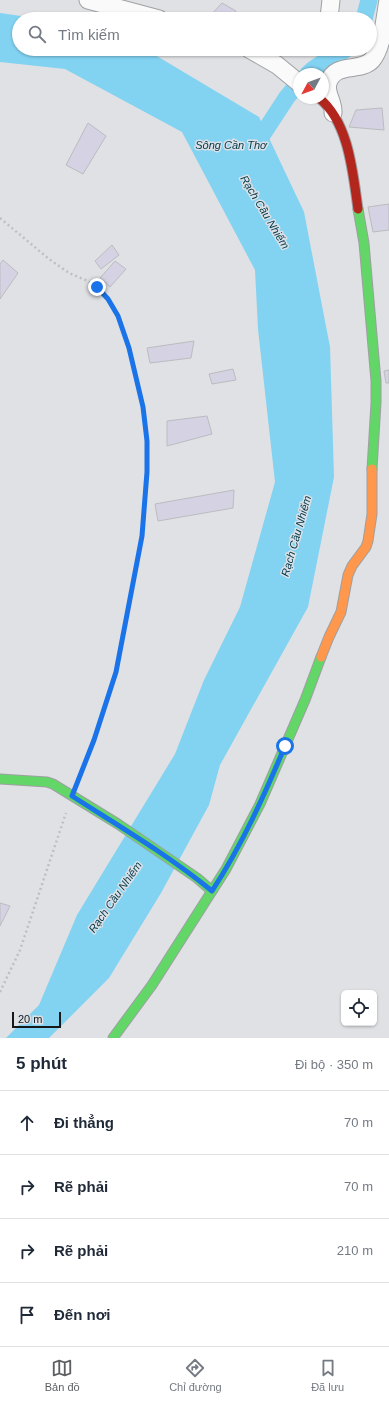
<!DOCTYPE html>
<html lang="vi">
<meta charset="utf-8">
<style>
:root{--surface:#fff;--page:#f6f6f7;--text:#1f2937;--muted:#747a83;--line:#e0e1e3;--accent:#5c5e61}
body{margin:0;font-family:Helvetica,sans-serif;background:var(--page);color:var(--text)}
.controls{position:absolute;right:12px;bottom:12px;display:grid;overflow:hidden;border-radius:6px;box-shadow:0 1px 3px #0004}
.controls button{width:36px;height:36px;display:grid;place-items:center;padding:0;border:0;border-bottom:1px solid var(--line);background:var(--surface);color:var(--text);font:20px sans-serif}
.compass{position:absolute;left:293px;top:68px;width:36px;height:36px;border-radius:50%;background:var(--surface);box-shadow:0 1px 3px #0004;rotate:229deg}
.scale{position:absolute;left:12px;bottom:10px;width:49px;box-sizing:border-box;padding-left:4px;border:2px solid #16181a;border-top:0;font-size:11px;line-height:14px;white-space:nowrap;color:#16181a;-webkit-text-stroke:3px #dce1e7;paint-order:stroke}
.stop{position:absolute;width:12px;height:12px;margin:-9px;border:3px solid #1a73e8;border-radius:50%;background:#fff}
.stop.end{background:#1a73e8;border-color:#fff;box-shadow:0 1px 4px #0008}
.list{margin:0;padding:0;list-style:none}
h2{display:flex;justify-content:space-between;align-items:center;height:52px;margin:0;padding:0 16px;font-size:17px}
h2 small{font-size:13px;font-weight:400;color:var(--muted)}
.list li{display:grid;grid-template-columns:26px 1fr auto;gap:12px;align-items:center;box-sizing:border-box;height:64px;padding:0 16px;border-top:1px solid var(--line)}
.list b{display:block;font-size:15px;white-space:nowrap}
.list em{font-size:13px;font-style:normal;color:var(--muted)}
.icon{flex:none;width:22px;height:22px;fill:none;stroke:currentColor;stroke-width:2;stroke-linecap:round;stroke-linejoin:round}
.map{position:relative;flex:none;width:389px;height:1038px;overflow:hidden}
.search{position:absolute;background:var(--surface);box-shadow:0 1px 3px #0004;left:12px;right:12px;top:12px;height:44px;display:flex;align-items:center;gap:10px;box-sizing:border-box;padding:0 14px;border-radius:22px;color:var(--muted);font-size:15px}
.sheet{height:308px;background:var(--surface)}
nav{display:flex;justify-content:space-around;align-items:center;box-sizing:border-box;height:56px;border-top:1px solid var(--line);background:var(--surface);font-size:11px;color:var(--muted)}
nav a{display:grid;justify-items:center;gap:2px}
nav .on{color:var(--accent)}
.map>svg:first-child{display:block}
</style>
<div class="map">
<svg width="389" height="1038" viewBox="0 0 389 1038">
<rect width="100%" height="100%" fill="#dfe1e4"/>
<!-- water -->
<polygon fill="#82d2f1" points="0,13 42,19 19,19 19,49 145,49 259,117 304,212 330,347 334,477 308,607 220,765 209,805 161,893 109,978 49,1038 6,1038 39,1005 77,915 175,754 204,680 240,607 275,482 258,329 255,270 182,132 65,69 0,62"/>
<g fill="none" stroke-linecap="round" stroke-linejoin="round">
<!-- canal -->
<g stroke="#82d2f1" stroke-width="17">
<polyline points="364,19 369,0"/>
<path d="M308 74C318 62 334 59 346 49"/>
<polyline points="253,149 287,97 299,83"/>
</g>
</g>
<!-- building -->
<g fill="#d5d2e4" stroke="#bbbcbf">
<polygon points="222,3 236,11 231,19 213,19 209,17"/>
<polygon points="382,108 384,130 349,127 356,110"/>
<polygon points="88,123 106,136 83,174 66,165"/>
<polygon points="389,204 389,230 373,232 368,207"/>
<polygon points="112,245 119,255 101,269 95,261"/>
<polygon points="3,260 18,273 0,299 0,264"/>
<polygon points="115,261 126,269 110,287 100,278"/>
<polygon points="194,341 191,358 150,363 147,348"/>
<polygon points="233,369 236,380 212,384 209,374"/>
<polygon points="389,370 389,383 386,383 384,371"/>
<polygon points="207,416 212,434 167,446 167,421"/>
<polygon points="234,490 233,508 158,521 155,504"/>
<polygon points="0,903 10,906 0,926"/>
</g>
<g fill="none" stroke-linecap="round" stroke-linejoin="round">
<defs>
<g id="street">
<polyline points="88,0 159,19"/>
<polyline points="328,19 329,18 331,0"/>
<polyline points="249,49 277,65 299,83"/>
<path d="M333 113C334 102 325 93 328 83 335 61 360 73 372 60 383 47 385 16 388 0"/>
</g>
<g id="fast">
<polyline points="358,209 364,243 376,381 376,403 372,469"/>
<polyline points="0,779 47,782 53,784 118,824 197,878 212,891"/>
<polyline points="113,1038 152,985 226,869 260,804 305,700 321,657"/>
</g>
<polyline id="slow" points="321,657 329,637 341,612 348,575 352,566 366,547 368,541 372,514 372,469"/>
<path id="jam" d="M319 98C349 122 353 174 358 209"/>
</defs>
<!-- street casing -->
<use href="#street" stroke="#9ea0a2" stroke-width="19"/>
<!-- fast casing -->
<use href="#fast" stroke="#9ea0a2" stroke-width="11"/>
<!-- slow casing -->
<use href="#slow" stroke="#9ea0a2" stroke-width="11"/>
<!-- jam casing -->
<use href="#jam" stroke="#9ea0a2" stroke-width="11"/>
<!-- path -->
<g stroke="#bebfc1" stroke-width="2.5" stroke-dasharray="2 3" stroke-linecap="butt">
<polyline points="0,218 49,259 69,273 88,281 104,293 118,316 129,348 143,407 147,441 147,472 142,536 116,672 94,740 79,778"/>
<polyline points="0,992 20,950 66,813"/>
</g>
<!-- street -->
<use href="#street" stroke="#fafafb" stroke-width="17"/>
<!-- fast -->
<use href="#fast" stroke="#63d668" stroke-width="9"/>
<!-- slow -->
<use href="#slow" stroke="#ff974d" stroke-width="9"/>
<!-- jam -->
<use href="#jam" stroke="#b3261e" stroke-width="9"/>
</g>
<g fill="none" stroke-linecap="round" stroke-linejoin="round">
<!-- route -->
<path stroke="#1a73e8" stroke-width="5" d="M97 287 108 299 118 316 129 348 143 407 147 441V472L142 536 116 672 94 740 72 796C119 826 168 855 212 891 242 845 264 796 285 746"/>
</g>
<g text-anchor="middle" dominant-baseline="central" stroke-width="3" stroke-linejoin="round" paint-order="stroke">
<!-- water labels -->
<g font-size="11" font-style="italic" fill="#013848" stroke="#dce1e7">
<text x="231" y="145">Sông Cần Thơ</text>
<text transform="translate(265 212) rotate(59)">Rạch Cầu Nhiếm</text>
<text transform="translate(296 536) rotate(-74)">Rạch Cầu Nhiếm</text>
<text transform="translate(115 897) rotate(-55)">Rạch Cầu Nhiếm</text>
</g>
</g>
</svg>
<div class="controls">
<button><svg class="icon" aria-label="locate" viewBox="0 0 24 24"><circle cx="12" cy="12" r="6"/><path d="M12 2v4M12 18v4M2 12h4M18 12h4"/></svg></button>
</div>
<svg class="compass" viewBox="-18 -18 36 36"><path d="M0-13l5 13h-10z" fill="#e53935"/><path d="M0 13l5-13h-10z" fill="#747a83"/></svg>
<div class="scale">20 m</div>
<div class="stop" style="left:285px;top:746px"></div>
<div class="stop end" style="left:97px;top:287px"></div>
<div class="search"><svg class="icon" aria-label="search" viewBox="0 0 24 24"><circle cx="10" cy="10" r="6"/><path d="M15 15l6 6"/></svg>Tìm kiếm</div>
</div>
<section class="sheet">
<h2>5 phút<small>Đi bộ · 350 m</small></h2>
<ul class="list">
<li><svg class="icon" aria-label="ahead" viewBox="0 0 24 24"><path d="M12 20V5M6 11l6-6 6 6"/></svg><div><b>Đi thẳng</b></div><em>70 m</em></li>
<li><svg class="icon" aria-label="right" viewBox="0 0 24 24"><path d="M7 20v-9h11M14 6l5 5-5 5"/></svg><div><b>Rẽ phải</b></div><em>70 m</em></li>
<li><svg class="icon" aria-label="right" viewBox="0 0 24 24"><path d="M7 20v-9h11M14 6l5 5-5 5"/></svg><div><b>Rẽ phải</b></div><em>210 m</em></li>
<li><svg class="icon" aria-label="arrive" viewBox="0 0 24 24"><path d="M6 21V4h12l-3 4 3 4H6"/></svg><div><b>Đến nơi</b></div></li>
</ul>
</section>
<nav>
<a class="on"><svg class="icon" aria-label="map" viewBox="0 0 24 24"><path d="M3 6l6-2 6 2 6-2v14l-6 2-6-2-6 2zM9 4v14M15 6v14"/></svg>Bản đồ</a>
<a><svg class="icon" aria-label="directions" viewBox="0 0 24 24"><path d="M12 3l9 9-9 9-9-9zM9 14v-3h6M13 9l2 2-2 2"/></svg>Chỉ đường</a>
<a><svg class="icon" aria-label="saved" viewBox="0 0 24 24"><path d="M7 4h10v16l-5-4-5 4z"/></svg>Đã lưu</a>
</nav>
